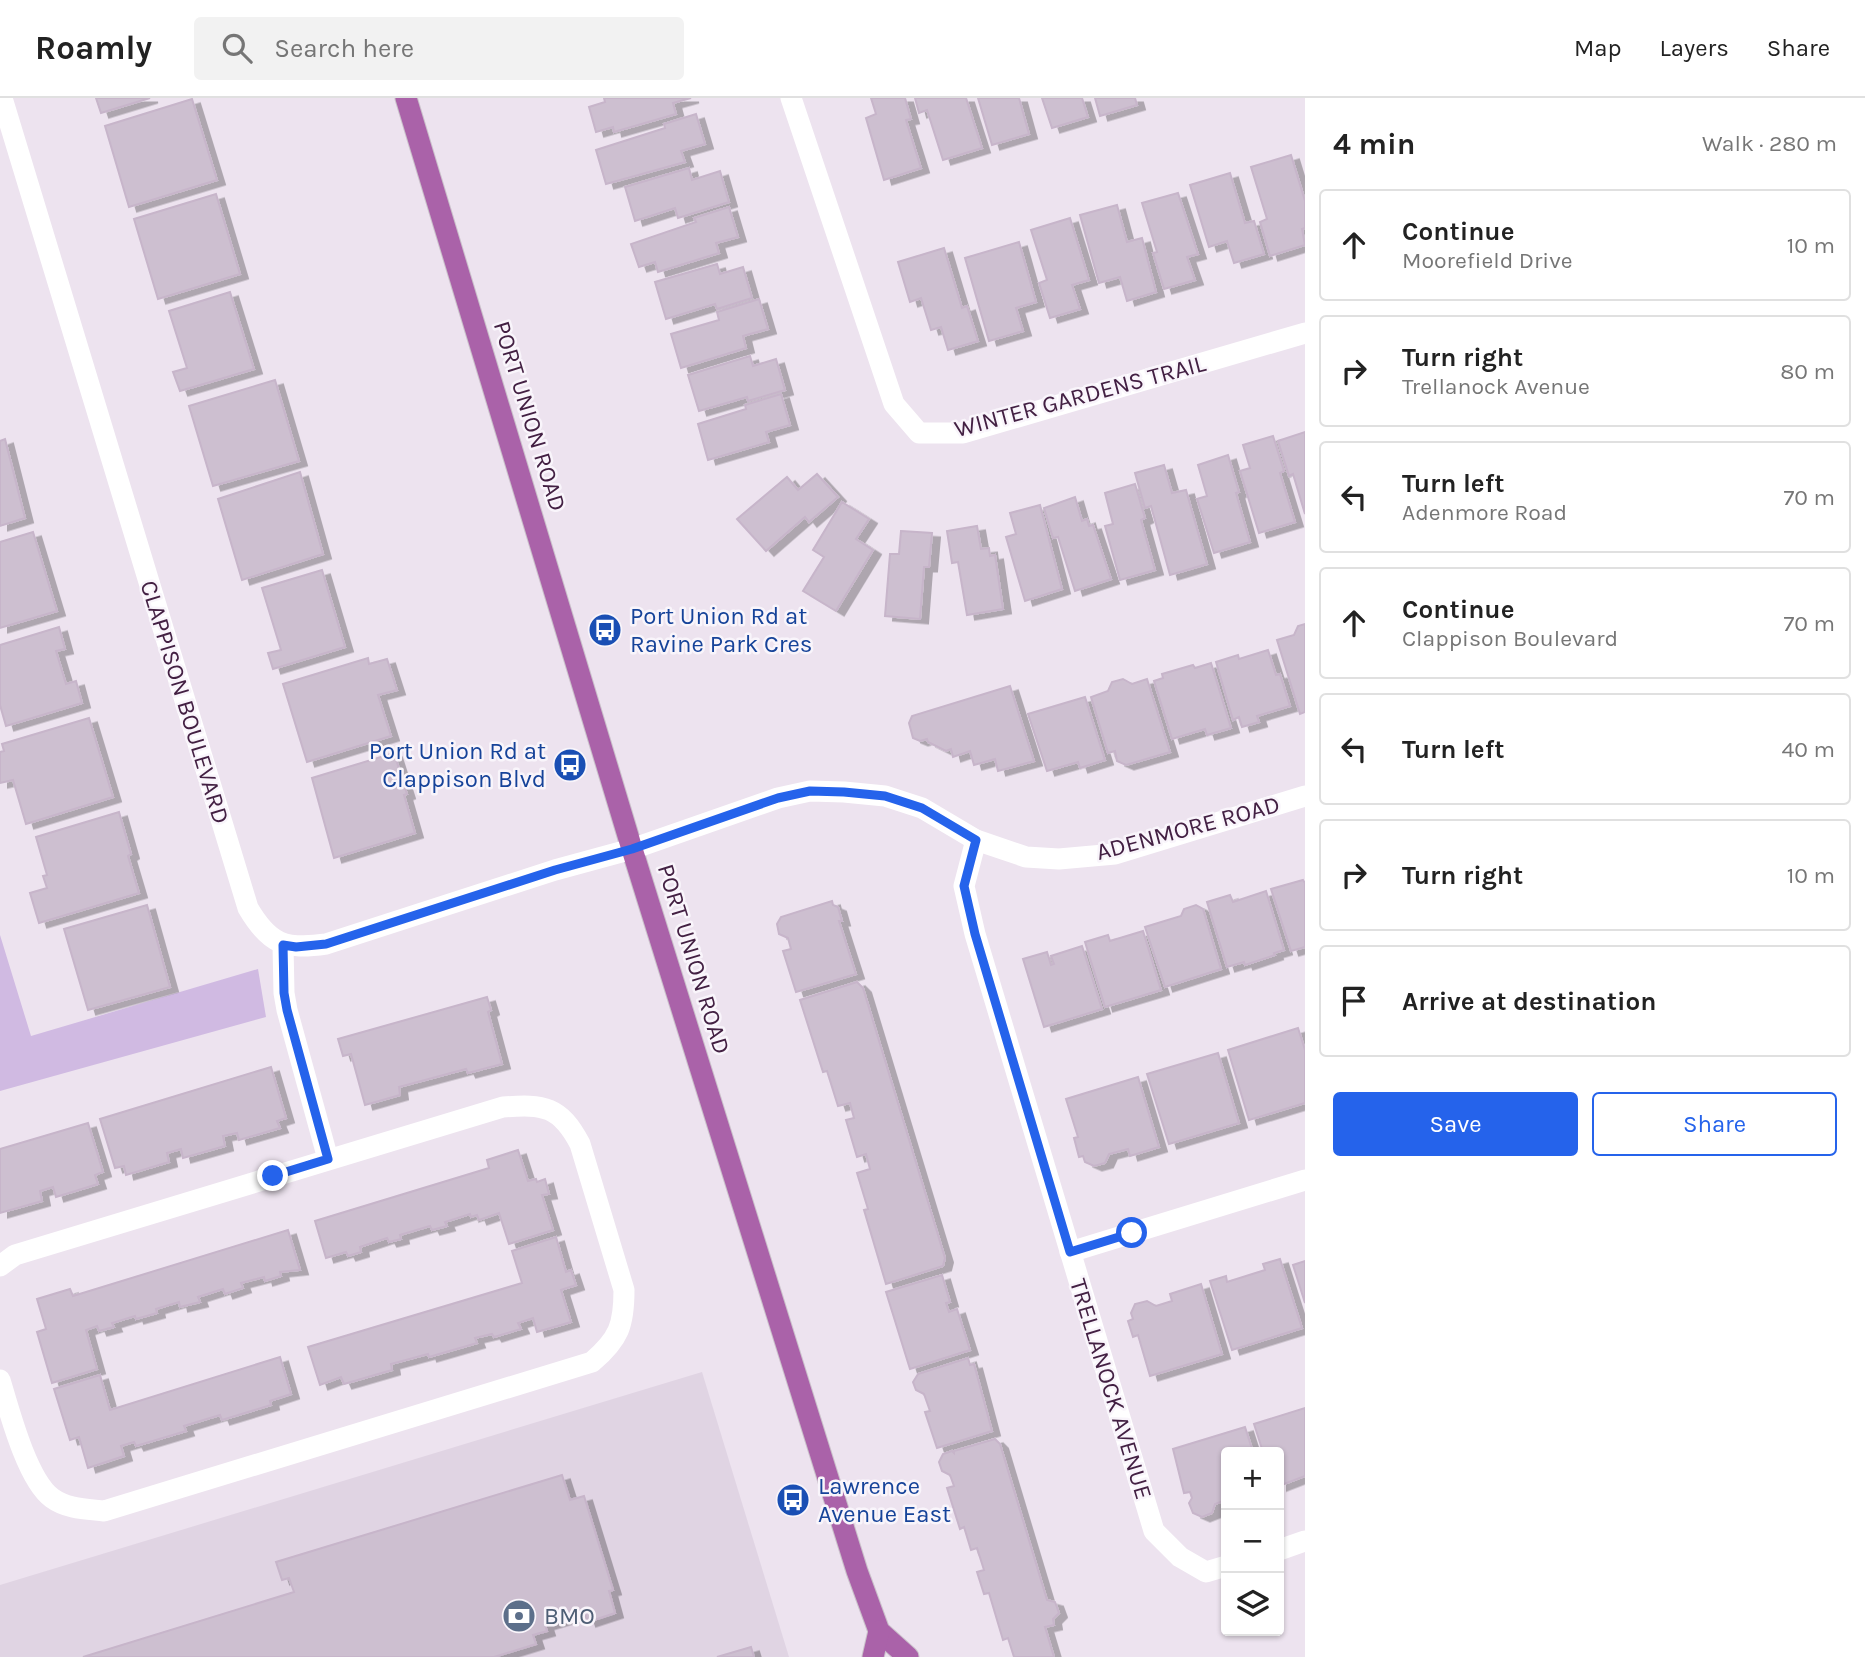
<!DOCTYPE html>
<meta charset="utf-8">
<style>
:root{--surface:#fff;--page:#f2f2f2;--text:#222;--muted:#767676;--line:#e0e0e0;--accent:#2563eb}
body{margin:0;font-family:Karla,sans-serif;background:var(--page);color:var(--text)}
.controls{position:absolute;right:21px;bottom:21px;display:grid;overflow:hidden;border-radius:7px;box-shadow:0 2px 5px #0004}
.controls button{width:63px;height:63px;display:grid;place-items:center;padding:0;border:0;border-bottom:2px solid var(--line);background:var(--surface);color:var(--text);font:35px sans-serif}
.stop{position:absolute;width:21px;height:21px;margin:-16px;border:5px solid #2563eb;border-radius:50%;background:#fff}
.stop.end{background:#2563eb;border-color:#fff;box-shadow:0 2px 7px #0008}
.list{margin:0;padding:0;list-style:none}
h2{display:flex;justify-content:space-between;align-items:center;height:91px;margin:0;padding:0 28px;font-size:30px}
h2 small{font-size:23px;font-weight:400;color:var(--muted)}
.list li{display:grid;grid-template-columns:46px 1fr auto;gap:21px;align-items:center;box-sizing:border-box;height:112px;margin:0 14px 14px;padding:0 14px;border:2px solid var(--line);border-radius:7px}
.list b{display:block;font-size:26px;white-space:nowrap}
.list p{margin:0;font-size:23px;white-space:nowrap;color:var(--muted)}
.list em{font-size:23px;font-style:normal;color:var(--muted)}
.actions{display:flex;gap:14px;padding:21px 28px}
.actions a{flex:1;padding:16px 0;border:2px solid var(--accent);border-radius:7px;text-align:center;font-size:24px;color:var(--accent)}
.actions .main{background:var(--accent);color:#fff}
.icon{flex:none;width:38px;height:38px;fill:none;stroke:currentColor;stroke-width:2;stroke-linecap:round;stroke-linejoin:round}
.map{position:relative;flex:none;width:1305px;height:1559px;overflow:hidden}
header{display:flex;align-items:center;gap:42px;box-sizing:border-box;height:98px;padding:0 35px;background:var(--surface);border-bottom:2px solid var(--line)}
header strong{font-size:33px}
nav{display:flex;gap:38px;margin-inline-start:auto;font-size:24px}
.search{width:490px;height:63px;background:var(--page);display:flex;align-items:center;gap:18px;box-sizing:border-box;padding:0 24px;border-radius:7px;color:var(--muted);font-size:26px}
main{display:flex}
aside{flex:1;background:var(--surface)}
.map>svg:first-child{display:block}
</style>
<header>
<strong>Roamly</strong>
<div class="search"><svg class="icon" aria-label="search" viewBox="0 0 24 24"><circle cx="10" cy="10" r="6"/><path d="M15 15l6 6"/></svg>Search here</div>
<nav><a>Map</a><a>Layers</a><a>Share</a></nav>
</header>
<main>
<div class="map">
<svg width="1305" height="1559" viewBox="0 0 1305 1559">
<defs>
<filter id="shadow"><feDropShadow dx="8" dy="4.5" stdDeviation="0" flood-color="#0004"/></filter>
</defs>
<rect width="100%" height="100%" fill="#ede3ef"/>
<!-- built -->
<polygon fill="#e0d4e3" points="702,1274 789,1559 0,1559 0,1487"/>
<!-- green -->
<polygon fill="#d0bae2" points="0,837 31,938 258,871 266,919 0,993"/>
<!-- building -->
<g fill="#cdbfd0" stroke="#c7b5ca" stroke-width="2" filter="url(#shadow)">
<polygon points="96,0 150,0 101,15"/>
<polygon points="604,0 691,0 673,5 676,16 614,34 613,29 596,34 589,9 605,4"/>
<polygon points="871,0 905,0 911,21 906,22 921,70 884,82 866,20 876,16"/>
<polygon points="915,0 966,0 982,50 943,62 927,12 919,15"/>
<polygon points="978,0 1019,0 1029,36 992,47"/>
<polygon points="1042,0 1082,0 1088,19 1052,30"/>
<polygon points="1095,0 1135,0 1137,7 1100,18"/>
<polygon points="192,1 217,82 129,109 105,28"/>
<polygon points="696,16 705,46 681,53 685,64 606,86 596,52 665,30 664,26"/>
<polygon points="1291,57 1305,103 1305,130 1302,131 1305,147 1270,158 1260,124 1267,121 1251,69"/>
<polygon points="689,70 692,82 720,73 729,104 678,120 675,110 635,123 625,89"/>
<polygon points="1230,75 1245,125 1254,123 1264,156 1234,165 1227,143 1209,149 1190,87"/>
<polygon points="1178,95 1198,156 1187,159 1195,182 1164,191 1153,155 1157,154 1142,105"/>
<polygon points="216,96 240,176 158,201 134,121"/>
<polygon points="1117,107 1127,144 1142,140 1156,194 1127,203 1120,179 1099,185 1080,117"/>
<polygon points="729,109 738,139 716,145 719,155 658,174 655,164 639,169 631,146 696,124 694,120"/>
<polygon points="1070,120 1089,182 1072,187 1080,211 1050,220 1039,185 1047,182 1031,132"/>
<polygon points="1019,144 1036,204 1016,210 1023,233 989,243 965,160"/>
<polygon points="944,150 962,210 967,208 978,243 948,252 941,229 931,232 921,200 910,204 898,164"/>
<polygon points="717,166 720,176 743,169 752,200 717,211 715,206 666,221 655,184"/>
<polygon points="230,194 254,271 180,293 173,274 187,270 169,213"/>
<polygon points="759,201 768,231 743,238 746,250 681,270 671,236 719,222 717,214"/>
<polygon points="750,258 753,268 776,261 785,292 748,303 747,299 699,313 688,277"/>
<polygon points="275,282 299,363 213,388 189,308"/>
<polygon points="781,296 790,327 766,334 769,344 708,362 698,326 746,311 745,307"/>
<polygon points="1305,334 1305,416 1293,376 1289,378 1278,343"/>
<polygon points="1273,338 1284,373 1280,375 1295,424 1259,435 1240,373 1250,370 1243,347"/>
<polygon points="5,341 25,420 0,428 0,343"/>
<polygon points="1228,357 1239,394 1236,395 1250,444 1214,455 1197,401 1207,398 1198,367"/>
<polygon points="1164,367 1172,395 1186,392 1207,466 1170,477 1151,408 1145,410 1135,375"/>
<polygon points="300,374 323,456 242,482 218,401"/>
<polygon points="817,376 838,399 809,424 805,419 766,453 737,421 787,379 798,392"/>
<polygon points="1135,386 1145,420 1141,422 1155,472 1120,482 1105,428 1113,426 1105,395"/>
<polygon points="1075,399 1082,423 1087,421 1089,428 1093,427 1111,481 1075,493 1058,439 1053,440 1044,410"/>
<polygon points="842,404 869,421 856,441 873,452 836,513 803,493 824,459 813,452"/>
<polygon points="1040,407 1062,491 1025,503 1006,439 1016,436 1010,415"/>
<polygon points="977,428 981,451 989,450 990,458 995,457 1003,511 967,517 958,464 952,465 947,433"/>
<polygon points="901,433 932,435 929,469 924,469 920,521 885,518 890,456 899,456"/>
<polygon points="33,434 57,513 0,530 0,444"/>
<polygon points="322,472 345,549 273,571 268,555 281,552 262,490"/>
<polygon points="1305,526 1305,614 1300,616 1277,542 1294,537 1298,528"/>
<polygon points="59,529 65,551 56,553 66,586 76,583 82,605 6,628 0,607 0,547"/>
<polygon points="1268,552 1276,577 1280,576 1290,608 1257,618 1259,624 1242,629 1239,619 1233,622 1216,564 1238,557 1239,561"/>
<polygon points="368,560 369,566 387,561 397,592 378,597 391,638 307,664 283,586"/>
<polygon points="1211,565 1231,630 1207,637 1205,631 1172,641 1154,583 1163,580 1162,576 1193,567 1195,570"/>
<polygon points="1123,581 1132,586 1147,581 1170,654 1126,667 1117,663 1115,653 1108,655 1091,599 1108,593 1112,584"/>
<polygon points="1010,588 1034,663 998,673 995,661 974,667 970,653 953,659 951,651 946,653 928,644 927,641 920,643 913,640 909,625 912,618"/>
<polygon points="1085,599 1105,662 1080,670 1078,664 1047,673 1028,616"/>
<polygon points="89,620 113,699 26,726 13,682 0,685 0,654 4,653 2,646"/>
<polygon points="394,655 407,696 404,697 415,735 334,760 312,680"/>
<polygon points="119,714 131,756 128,758 139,795 39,825 30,795 47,790 43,778 47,777 36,739"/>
<polygon points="1303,782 1305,785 1305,849 1291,853 1271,791"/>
<polygon points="1266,793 1284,852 1274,855 1275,857 1245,867 1244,864 1227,869 1207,804 1230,797 1233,804"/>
<polygon points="832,803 833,807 838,809 842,823 839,823 856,876 796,894 783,853 791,851 788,840 779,836 777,826 781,819"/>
<polygon points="147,807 170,889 88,912 64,831"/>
<polygon points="1196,807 1203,811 1221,871 1165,889 1145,829 1181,818 1184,811"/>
<polygon points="1143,833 1161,892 1105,909 1085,844 1108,837 1110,843"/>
<polygon points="1082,848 1102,911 1044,929 1023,861 1047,854 1051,867 1054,866 1051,858"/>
<polygon points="857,884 863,890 945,1160 943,1168 886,1186 864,1112 868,1111 857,1075 870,1071 866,1056 857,1059 846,1022 854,1020 850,1005 838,1008 827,973 823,974 800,902"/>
<polygon points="487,899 491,912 488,914 502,966 468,975 466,971 399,989 400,997 365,1007 351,956 343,958 338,941"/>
<polygon points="1298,930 1305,952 1305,1005 1249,1022 1228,952"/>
<polygon points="1218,955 1239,1025 1169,1046 1147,976"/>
<polygon points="271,969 286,1020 277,1023 280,1030 239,1042 237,1035 223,1038 225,1048 183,1060 181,1051 167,1055 169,1064 126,1077 124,1068 115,1070 100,1021"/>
<polygon points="1138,979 1159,1049 1130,1058 1128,1051 1109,1056 1105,1065 1094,1068 1085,1064 1083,1058 1079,1059 1074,1040 1078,1039 1066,1001"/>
<polygon points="88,1025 103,1074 95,1077 98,1086 56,1099 53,1089 40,1093 42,1103 0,1115 0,1051"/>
<polygon points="518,1052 528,1083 536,1081 537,1084 545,1081 549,1096 542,1097 553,1132 509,1146 499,1115 479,1122 477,1117 471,1119 470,1116 445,1124 447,1128 432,1132 430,1128 400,1137 401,1141 389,1144 387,1140 360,1149 361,1154 348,1158 346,1154 326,1160 315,1123 489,1070 487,1062"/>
<polygon points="288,1132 300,1172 280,1174 281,1178 265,1183 264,1179 241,1185 243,1190 225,1196 223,1191 198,1199 200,1204 180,1209 179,1204 156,1211 157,1215 136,1221 135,1218 112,1225 114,1229 99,1233 97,1228 86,1232 97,1271 52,1285 37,1234 46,1231 37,1201 70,1191 73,1198"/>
<polygon points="556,1139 566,1174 571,1172 576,1187 561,1192 571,1224 537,1234 533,1220 518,1225 521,1231 494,1239 492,1236 475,1240 477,1245 429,1259 428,1256 391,1266 392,1272 344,1286 341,1279 320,1287 308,1249 522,1185 512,1153"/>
<polygon points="1280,1161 1302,1230 1232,1252 1210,1183 1226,1178 1227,1184 1265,1172 1263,1166"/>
<polygon points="1305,1163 1305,1205 1293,1167"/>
<polygon points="942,1177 950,1204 946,1205 949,1214 957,1211 970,1252 910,1271 886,1194"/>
<polygon points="1201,1186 1222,1256 1150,1278 1138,1237 1133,1239 1128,1223 1133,1221 1131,1215 1135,1206 1147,1203 1156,1208 1172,1203 1170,1196"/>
<polygon points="280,1259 291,1296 270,1303 271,1307 222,1322 220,1317 184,1328 186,1333 136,1348 134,1344 121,1348 124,1358 88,1370 79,1339 70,1342 54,1291 100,1277 110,1312"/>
<polygon points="968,1260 970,1267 974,1266 992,1333 937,1350 925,1314 930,1313 924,1296 916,1292 913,1284 918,1276"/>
<polygon points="1305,1310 1305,1378 1279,1388 1279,1354 1263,1354 1254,1326"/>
<polygon points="1245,1329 1253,1354 1226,1354 1226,1402 1215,1406 1212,1415 1202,1419 1193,1415 1189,1405 1192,1400 1190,1394 1184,1395 1173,1351"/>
<polygon points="995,1341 1000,1346 1047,1502 1055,1504 1059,1515 1053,1521 1054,1527 1045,1529 1054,1559 1014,1559 1008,1540 1003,1542 989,1495 984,1496 977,1474 984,1472 977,1450 971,1452 964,1429 960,1431 947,1390 954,1388 950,1377 942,1373 939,1364 943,1356 952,1353 954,1355 954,1353"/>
<polygon points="562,1377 570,1402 584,1398 613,1492 609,1493 615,1515 588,1524 585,1515 545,1527 547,1533 533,1537 536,1546 494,1559 83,1559 294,1494 289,1480 282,1482 276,1464"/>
<polygon points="751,1549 754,1559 717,1559"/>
</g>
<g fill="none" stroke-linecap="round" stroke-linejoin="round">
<defs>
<g id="major">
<polyline points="406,0 632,751 857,1473 879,1533 908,1559"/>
<polyline points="873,1559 879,1533"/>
</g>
</defs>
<!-- major casing -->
<use href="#major" stroke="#cac1ca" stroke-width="23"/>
<!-- minor -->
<g stroke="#fff" stroke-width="21">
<path d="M2 0 248 810C269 846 285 852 326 846L555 772 632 751 778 700 810 693 844 694 885 698 922 710 976 742 1026 759 1059 761 1115 756 1305 698"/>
<polyline points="791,0 894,306 919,335 963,335 1305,235"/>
<polyline points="976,742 964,788 975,836 1154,1433 1180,1459 1206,1474 1226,1468"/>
<polyline points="283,847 284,895 287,912 328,1061"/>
<polyline points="1070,1154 1305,1082"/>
<path d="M0 1168 15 1157 503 1009C544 1006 560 1008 580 1046L624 1192C624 1227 619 1241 592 1264L104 1413C86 1411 67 1411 52 1400 27 1382 9 1312 0 1282"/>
<polyline points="1279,1452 1305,1443"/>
</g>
<!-- major -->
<use href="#major" stroke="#aa62a9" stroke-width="21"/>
</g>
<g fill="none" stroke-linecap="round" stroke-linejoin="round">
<!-- route -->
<polyline stroke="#2563eb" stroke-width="9" points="273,1078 328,1061 287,912 284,895 283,847 296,849 326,846 555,772 632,751 778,700 810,693 844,694 885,698 922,710 976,742 964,788 975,836 1070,1154 1132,1135"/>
</g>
<!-- icons -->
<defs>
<symbol id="bus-disc" viewBox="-11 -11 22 22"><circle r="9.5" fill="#1a4fb4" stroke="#f9f5fb"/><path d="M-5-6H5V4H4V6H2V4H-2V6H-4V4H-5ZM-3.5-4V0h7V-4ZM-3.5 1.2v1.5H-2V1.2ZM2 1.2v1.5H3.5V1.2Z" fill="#fff"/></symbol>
<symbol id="bank-disc" viewBox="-11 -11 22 22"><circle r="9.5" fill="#5c6f8a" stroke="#f9f5fb"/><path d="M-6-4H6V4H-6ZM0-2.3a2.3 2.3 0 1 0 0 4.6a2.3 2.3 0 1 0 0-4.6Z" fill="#fff"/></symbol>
</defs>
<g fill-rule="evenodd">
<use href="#bus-disc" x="586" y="513" width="38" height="38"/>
<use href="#bus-disc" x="551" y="648" width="38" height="38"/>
<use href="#bus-disc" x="774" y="1383" width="38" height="38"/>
<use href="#bank-disc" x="500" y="1499" width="38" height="38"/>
</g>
<g text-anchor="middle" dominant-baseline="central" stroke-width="5" stroke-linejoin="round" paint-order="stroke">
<!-- street labels -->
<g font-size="24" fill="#432043" stroke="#f9f5fb">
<text transform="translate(1080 298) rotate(-15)">WINTER GARDENS TRAIL</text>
<text transform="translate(530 318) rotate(73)">PORT UNION ROAD</text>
<text transform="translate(185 604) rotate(73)">CLAPPISON BOULEVARD</text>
<text transform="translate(1188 730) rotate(-15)">ADENMORE ROAD</text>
<text transform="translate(694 861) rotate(73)">PORT UNION ROAD</text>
<text transform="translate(1111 1291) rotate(73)">TRELLANOCK AVENUE</text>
</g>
<!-- transit labels -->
<g font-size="24" fill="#164399" stroke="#f9f5fb" text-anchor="start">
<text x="630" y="518">Port Union Rd at<tspan x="630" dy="28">Ravine Park Cres</tspan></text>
<text x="546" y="653" text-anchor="end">Port Union Rd at<tspan x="546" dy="28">Clappison Blvd</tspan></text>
<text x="818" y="1388">Lawrence<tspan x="818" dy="28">Avenue East</tspan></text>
</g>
<!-- service labels -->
<g font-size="24" fill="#4e5e75" stroke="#f9f5fb" text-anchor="start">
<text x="544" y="1518">BMO</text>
</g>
</g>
</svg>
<div class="controls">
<button>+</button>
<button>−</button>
<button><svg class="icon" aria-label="layers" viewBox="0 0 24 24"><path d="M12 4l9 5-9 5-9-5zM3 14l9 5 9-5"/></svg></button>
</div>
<div class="stop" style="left:1132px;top:1135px"></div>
<div class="stop end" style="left:273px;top:1078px"></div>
</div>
<aside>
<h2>4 min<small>Walk · 280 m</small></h2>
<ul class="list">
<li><svg class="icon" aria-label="ahead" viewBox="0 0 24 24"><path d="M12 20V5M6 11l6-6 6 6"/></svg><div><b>Continue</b><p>Moorefield Drive</p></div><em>10 m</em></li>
<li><svg class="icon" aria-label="right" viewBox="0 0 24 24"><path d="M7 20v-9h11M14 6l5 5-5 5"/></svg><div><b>Turn right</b><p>Trellanock Avenue</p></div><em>80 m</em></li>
<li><svg class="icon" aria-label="left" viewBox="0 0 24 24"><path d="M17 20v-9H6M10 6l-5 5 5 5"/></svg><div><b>Turn left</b><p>Adenmore Road</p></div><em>70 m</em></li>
<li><svg class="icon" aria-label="ahead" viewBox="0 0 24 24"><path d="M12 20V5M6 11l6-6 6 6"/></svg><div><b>Continue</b><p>Clappison Boulevard</p></div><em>70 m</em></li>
<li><svg class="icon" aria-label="left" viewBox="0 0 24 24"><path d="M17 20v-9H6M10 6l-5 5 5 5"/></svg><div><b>Turn left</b></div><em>40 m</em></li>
<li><svg class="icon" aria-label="right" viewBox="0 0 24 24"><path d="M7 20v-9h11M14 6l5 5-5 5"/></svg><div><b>Turn right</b></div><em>10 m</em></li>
<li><svg class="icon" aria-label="arrive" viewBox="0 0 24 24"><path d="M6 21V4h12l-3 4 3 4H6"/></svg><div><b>Arrive at destination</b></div></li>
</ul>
<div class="actions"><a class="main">Save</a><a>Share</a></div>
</aside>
</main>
